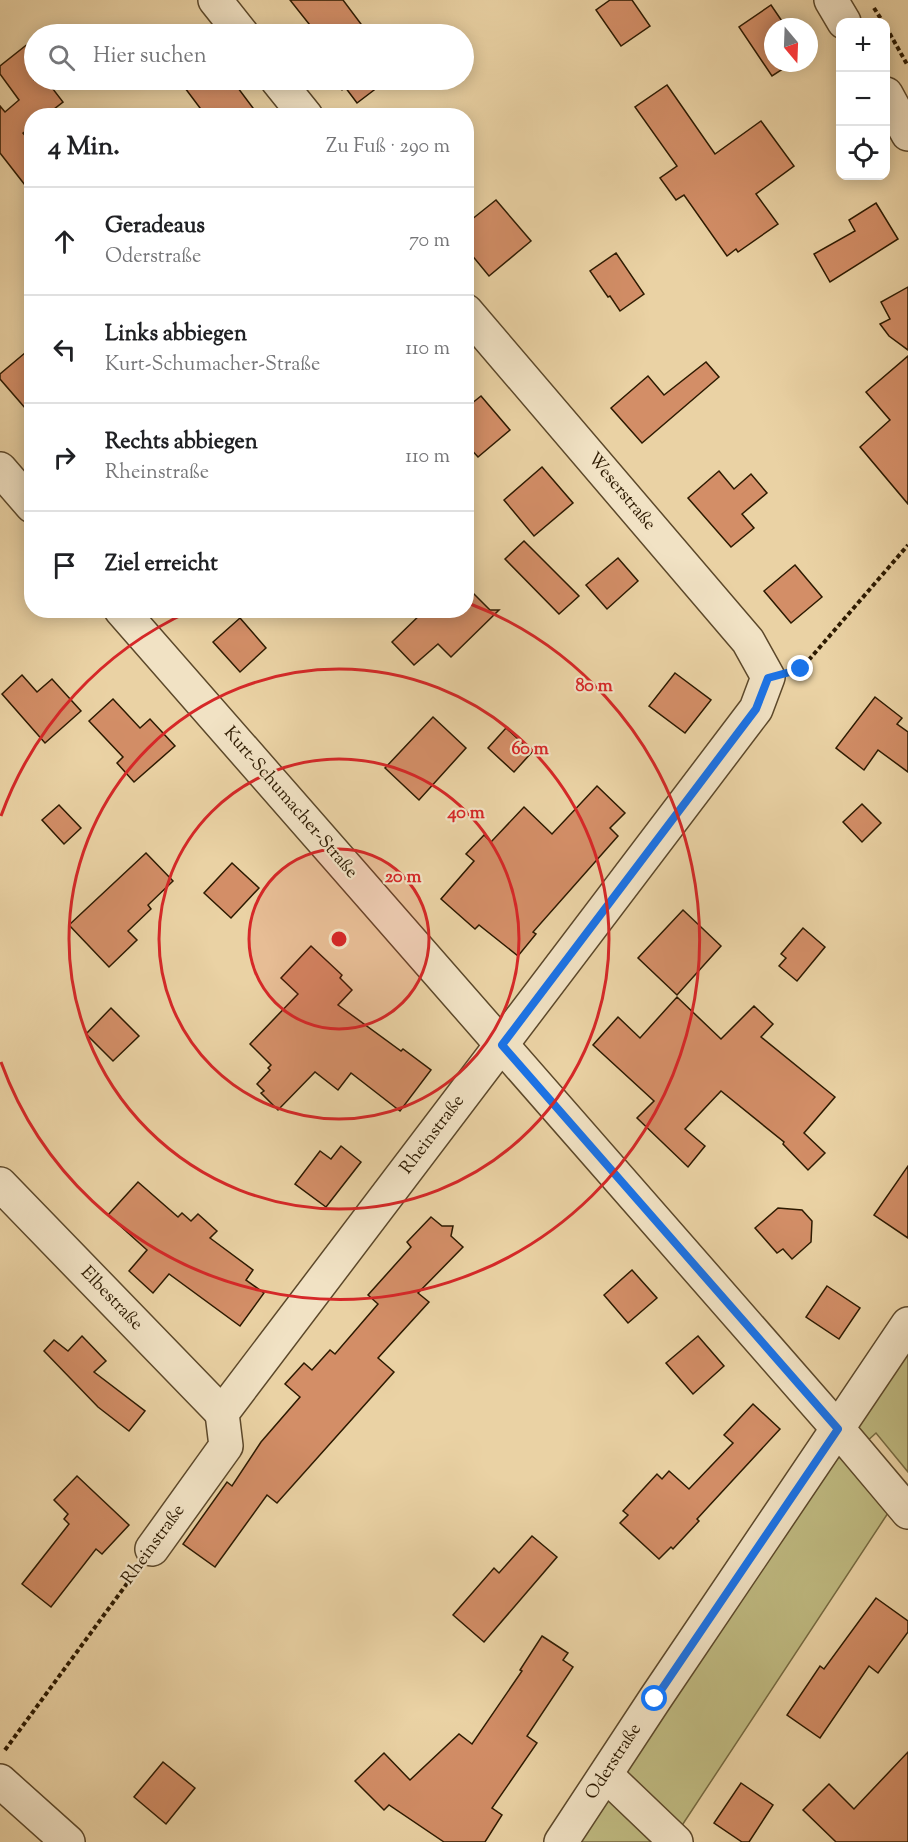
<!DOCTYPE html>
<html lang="de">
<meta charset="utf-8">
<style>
:root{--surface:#fff;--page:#f6f6f6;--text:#202124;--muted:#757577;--line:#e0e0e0}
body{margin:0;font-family:"Sorts Mill Goudy",serif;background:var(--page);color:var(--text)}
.controls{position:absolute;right:18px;top:18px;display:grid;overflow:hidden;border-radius:12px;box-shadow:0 3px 15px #0003}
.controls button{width:54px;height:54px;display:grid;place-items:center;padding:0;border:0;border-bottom:2px solid var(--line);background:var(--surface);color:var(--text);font:30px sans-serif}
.compass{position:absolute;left:764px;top:18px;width:54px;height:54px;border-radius:50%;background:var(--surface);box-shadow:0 3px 15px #0003;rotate:161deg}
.stop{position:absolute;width:18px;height:18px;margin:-14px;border:4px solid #1a73e8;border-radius:50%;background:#fff}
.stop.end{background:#1a73e8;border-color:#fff;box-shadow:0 2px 6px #0008}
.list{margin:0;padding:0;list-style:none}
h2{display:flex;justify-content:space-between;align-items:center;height:78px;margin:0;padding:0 24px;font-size:26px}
h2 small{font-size:20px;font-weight:400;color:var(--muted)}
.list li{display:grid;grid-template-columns:39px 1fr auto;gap:18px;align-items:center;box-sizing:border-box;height:108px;padding:0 24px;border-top:2px solid var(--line)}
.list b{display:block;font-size:22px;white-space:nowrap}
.list p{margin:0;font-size:20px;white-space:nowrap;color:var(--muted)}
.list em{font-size:20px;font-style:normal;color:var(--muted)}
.icon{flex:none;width:33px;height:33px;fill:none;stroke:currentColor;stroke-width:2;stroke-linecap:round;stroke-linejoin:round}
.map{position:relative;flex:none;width:908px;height:1842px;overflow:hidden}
.search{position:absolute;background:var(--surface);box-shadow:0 3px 15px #0003;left:24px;top:24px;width:450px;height:66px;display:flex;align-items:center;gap:15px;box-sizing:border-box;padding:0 21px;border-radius:33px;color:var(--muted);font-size:22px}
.panel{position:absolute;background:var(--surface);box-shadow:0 3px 15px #0003;left:24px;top:108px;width:450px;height:510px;border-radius:24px}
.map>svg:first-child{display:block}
</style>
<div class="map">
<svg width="908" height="1842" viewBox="0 0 908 1842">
<rect width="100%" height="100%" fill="#ead2a4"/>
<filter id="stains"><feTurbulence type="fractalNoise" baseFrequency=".00333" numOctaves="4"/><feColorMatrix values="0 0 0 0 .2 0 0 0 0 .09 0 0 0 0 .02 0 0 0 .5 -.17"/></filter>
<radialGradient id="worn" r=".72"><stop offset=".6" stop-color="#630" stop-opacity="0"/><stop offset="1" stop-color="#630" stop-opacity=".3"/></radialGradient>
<!-- green -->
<g fill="#bfba81" stroke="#766a41" stroke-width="1.5">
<polygon points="908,1347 908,1472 876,1433 865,1443 858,1428 861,1418"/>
<polygon points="842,1449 892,1507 673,1839 671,1842 576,1842"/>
</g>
<!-- building -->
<g fill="#d38e67" stroke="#2d1a01" stroke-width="1.5">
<polygon points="290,0 343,0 364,28 354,34 317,34"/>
<polygon points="610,0 632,0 650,26 621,46 596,10"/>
<polygon points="771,5 786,27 773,27 773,63 792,63 772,76 739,27"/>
<polygon points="34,39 34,80 46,80 63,102 45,116 32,116 32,126 23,133 32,144 32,194 0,153 0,106 5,112 19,100 0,74 0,66"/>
<polygon points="179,80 232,80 259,116 206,116"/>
<polygon points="334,80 378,80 382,84 357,103 345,87 342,90"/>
<polygon points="667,85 715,154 761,121 794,166 756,194 778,224 738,252 736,249 727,256 684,195 676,200 660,178 677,166 635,107"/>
<polygon points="496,200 531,241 489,276 466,248 466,224"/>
<polygon points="876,203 898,239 830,282 814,254 855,231 849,220"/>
<polygon points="616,253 644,294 620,311 610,296 608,297 590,271"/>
<polygon points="908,287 908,350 889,336 880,324 890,319 881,302"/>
<polygon points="32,347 32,416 0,379 0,374"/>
<polygon points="908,356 908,504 860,447 890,420 866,392"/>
<polygon points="706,362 719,377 642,443 611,408 648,376 664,395"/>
<polygon points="481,396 510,430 478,457 466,444 466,408"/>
<polygon points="542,467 573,503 534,536 504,500"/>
<polygon points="719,471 734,489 751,474 767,493 742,514 754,528 731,547 688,498"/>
<polygon points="524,541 579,596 559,614 505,559"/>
<polygon points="618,558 638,581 607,609 586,585"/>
<polygon points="795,565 822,597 791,623 764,591"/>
<polygon points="466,586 490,610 499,610 451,657 438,644 414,665 392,642 425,610 466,610"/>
<polygon points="240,618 266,648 240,672 213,642"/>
<polygon points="675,673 711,700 685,733 649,706"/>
<polygon points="22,675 37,692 52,679 81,711 45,743 2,694"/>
<polygon points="875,697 902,718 897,724 908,732 908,772 878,750 864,770 836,748"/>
<polygon points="113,699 140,728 150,719 175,746 134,782 117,763 123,757 89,721"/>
<polygon points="433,717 466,748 419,800 385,768"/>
<polygon points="506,728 532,752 514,772 488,748"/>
<polygon points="597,786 625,813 610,828 618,836 533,932 536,934 518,956 479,925 475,929 441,899 474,861 466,854 484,835 491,842 524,807 552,834"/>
<polygon points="862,804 881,823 862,842 843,822"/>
<polygon points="59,805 81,828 64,844 42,820"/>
<polygon points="146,853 173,881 148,905 151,909 128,931 137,940 109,967 69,925"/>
<polygon points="232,863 259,888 231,918 204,893"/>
<polygon points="683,910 721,946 677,995 638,958"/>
<polygon points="803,928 825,947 797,981 779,966 786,958 781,954"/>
<polygon points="311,946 342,975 340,978 352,990 338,1005 401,1051 403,1049 431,1070 400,1111 351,1073 338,1090 315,1072 278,1110 261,1093 264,1091 257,1084 270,1070 268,1068 271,1065 250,1044 298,994 281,978"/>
<polygon points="677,997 721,1039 754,1006 773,1024 761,1037 835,1097 804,1133 825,1153 808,1170 783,1144 784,1142 721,1091 685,1129 705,1146 688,1167 637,1118 654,1101 593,1045 618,1017 640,1038"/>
<polygon points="111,1008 139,1036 113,1061 86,1034"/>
<polygon points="341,1146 361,1162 326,1207 295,1184 320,1151 331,1159"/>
<polygon points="908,1166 908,1238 874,1215"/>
<polygon points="138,1182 178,1217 182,1213 191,1221 198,1214 217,1231 210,1238 253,1270 246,1280 264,1293 240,1326 169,1274 153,1293 129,1271 147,1250 108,1215"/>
<polygon points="778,1208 802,1210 812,1221 811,1242 792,1259 783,1249 777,1253 755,1228"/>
<polygon points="431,1217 442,1226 453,1226 451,1236 463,1247 418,1293 429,1302 378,1358 394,1372 277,1503 267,1495 215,1567 183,1544 227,1482 232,1486 261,1442 300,1397 285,1384 304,1363 312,1370 330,1350 335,1354 378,1304 368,1295 411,1247 407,1242"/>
<polygon points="632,1270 657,1298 628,1323 604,1295"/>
<polygon points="827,1286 860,1308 839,1339 806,1317"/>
<polygon points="82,1336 106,1361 94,1372 145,1411 129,1431 98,1407 44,1351 54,1340 68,1351"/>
<polygon points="698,1336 724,1366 693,1394 666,1363"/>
<polygon points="753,1404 780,1429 708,1507 697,1519 699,1521 673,1549 671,1547 659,1559 620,1523 628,1515 623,1511 657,1474 662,1479 669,1471 689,1489 733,1443 724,1435"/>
<polygon points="77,1476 129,1525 102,1554 96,1549 51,1607 22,1584 69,1524 64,1519 68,1514 54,1500"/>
<polygon points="532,1536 557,1557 484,1642 453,1615 494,1568 499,1573"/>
<polygon points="876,1598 908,1621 908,1632 878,1673 869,1666 820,1738 787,1715 820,1666 824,1669"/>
<polygon points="542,1636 568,1653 563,1660 573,1667 527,1736 537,1743 492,1808 502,1815 485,1842 444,1842 389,1805 384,1810 355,1781 384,1753 410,1780 459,1734 472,1744 522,1671 520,1670"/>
<polygon points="908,1752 908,1842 836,1842 803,1810 829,1784 854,1809"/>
<polygon points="163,1762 195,1788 166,1824 134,1797"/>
<polygon points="741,1783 773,1805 749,1842 742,1842 714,1823"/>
</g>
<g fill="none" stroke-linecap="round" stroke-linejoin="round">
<defs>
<g id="street">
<polyline points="215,0 242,34"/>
<polyline points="831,0 844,22"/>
<polyline points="277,80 306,116"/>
<polyline points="886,94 908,134"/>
<polyline points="0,469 32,506"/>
<polyline points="121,610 838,1429 908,1512"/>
<polyline points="0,1184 222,1413"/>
<polyline points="152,1549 226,1446 222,1413 756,709 768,677 748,641 466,311"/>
<polyline points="606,1775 676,1842"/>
<polyline points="0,1781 68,1842"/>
<polyline points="561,1842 655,1699 908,1324"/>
</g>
</defs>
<!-- street casing -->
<use href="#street" stroke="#5c482a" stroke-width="36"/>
<!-- path -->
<g stroke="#2d1a01" stroke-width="4" stroke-dasharray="4.5 3" stroke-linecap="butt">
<polyline points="874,8 883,22"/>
<polyline points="886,27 908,66"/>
<polyline points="798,670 801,669 908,545"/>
<polyline points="5,1750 134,1574"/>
</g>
<!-- street -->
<use href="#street" stroke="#f1e2c4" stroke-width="33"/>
</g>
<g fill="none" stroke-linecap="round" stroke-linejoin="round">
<!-- route -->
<polyline stroke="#1a73e8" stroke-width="8" points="655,1699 838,1429 502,1045 756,709 768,678 801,669"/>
</g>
<!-- distance rings -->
<circle cx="339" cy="939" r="90" fill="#d62828" fill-opacity=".12"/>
<g fill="none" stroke="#d62828" stroke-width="3">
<circle cx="339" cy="939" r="90"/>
<circle cx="339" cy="939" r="180"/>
<circle cx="339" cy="939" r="270"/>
<path d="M1 816A360 360 0 0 1 190 611M468 603A360 360 0 1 1 1 1062"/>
</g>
<g text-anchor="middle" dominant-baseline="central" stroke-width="4.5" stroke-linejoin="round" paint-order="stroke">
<!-- street labels -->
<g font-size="18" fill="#2d1a01" stroke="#f1e2c4">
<text transform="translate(621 492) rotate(50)">Weserstraße</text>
<text transform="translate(290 803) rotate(49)">Kurt-Schumacher-Straße</text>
<text transform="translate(433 1135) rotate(-53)">Rheinstraße</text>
<text transform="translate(111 1299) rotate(46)">Elbestraße</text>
<text transform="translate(154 1545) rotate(-54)">Rheinstraße</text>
<text transform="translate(614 1762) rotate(-57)">Oderstraße</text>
</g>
</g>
<circle cx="339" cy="939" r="9" fill="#d62828" stroke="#f1e2c4" stroke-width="3"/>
<g font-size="18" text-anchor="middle" font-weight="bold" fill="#d62828" stroke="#f1e2c4" stroke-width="4.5" stroke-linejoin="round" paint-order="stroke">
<text x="594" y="691">80 m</text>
<text x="530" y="754">60 m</text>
<text x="466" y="818">40 m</text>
<text x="403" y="882">20 m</text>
</g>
<rect width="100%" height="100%" filter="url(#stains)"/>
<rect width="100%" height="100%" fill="url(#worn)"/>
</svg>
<div class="controls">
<button>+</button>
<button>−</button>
<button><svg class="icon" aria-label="locate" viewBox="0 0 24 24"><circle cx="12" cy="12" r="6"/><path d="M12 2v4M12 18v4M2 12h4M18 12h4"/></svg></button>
</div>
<svg class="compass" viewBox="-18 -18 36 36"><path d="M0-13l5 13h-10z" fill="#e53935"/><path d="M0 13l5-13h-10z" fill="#757577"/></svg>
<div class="stop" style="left:655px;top:1699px"></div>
<div class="stop end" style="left:801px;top:669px"></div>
<div class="search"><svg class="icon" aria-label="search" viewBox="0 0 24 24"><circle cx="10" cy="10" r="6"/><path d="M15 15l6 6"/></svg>Hier suchen</div>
<section class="panel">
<h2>4 Min.<small>Zu Fuß · 290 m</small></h2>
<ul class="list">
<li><svg class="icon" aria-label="ahead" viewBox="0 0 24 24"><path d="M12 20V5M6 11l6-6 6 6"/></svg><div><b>Geradeaus</b><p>Oderstraße</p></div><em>70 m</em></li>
<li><svg class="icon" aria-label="left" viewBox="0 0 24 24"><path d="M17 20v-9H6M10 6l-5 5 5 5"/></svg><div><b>Links abbiegen</b><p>Kurt-Schumacher-Straße</p></div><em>110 m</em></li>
<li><svg class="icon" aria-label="right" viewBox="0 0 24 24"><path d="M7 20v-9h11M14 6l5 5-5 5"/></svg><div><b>Rechts abbiegen</b><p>Rheinstraße</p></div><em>110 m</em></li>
<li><svg class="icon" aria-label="arrive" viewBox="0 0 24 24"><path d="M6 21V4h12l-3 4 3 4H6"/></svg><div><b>Ziel erreicht</b></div></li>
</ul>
</section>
</div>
